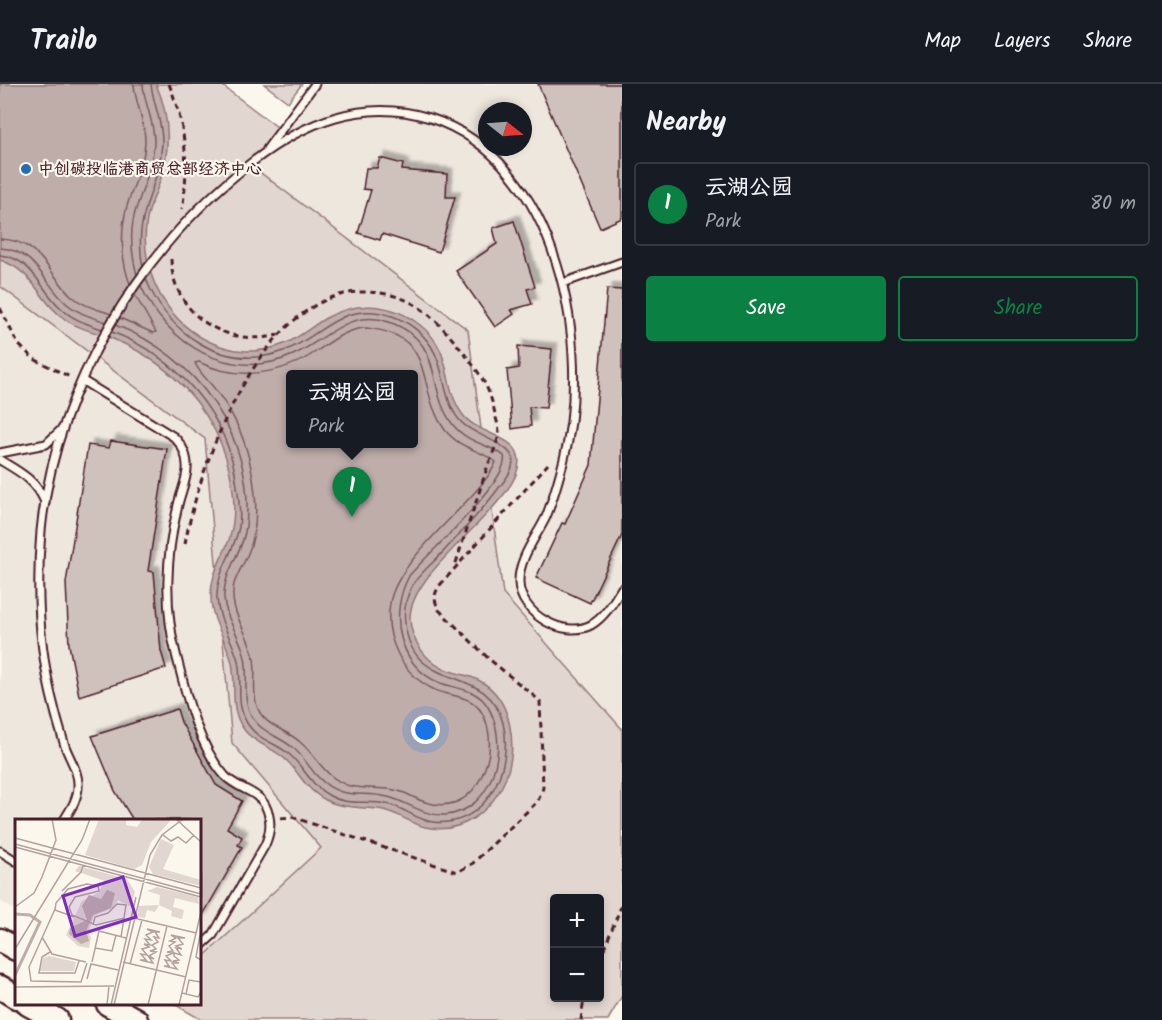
<!DOCTYPE html>
<meta charset="utf-8">
<style>
:root{--surface:#171b24;--page:#20242c;--text:#f1f3f6;--muted:#9ea1a6;--line:#363941;--accent:#0b8043}
body{margin:0;font-family:Kalam,"LXGW WenKai TC",sans-serif;background:var(--page);color:var(--text)}
.controls{position:absolute;right:18px;bottom:18px;display:grid;overflow:hidden;border-radius:6px;box-shadow:0 3px 9px #0003}
.controls button{width:54px;height:54px;display:grid;place-items:center;padding:0;border:0;border-bottom:2px solid var(--line);background:var(--surface);color:var(--text);font:30px sans-serif}
.compass{position:absolute;left:478px;top:18px;width:54px;height:54px;border-radius:50%;background:var(--surface);box-shadow:0 3px 9px #0003;rotate:107deg}
.you{position:absolute;left:426px;top:646px;width:21px;height:21px;margin:-15px;border:4px solid #fff;border-radius:50%;background:#1a73e8;box-shadow:0 0 0 9px #1a73e833}
.badge{display:grid;place-items:center;width:39px;height:39px;border-radius:50%;background:var(--accent);color:#fff;font-size:20px;font-weight:700}
.pin{position:absolute;translate:-50% -50px;filter:drop-shadow(0 2px 3px #0008)}
.pin::after{content:'';position:absolute;top:32px;width:21px;height:18px;background:inherit;clip-path:polygon(0 0,100% 0,50% 100%)}
.popup{position:absolute;left:286px;top:286px;width:132px;height:78px;box-sizing:border-box;display:grid;place-content:center;border-radius:6px;background:var(--surface);filter:drop-shadow(0 2px 4px #0005);font-size:20px;white-space:nowrap;color:var(--muted)}
.popup b{font-size:22px;color:var(--text)}
.popup::after{content:'';position:absolute;left:50%;top:100%;margin-left:-12px;border:12px solid transparent;border-top-color:var(--surface)}
.list{margin:0;padding:0;list-style:none}
h2{display:flex;justify-content:space-between;align-items:center;height:78px;margin:0;padding:0 24px;font-size:26px}
h2 small{font-size:20px;font-weight:400;color:var(--muted)}
.list li{display:grid;grid-template-columns:39px 1fr auto;gap:18px;align-items:center;box-sizing:border-box;height:84px;margin:0 12px 12px;padding:0 12px;border:2px solid var(--line);border-radius:6px}
.list b{display:block;font-size:22px;white-space:nowrap}
.list p{margin:0;font-size:20px;white-space:nowrap;color:var(--muted)}
.list em{font-size:20px;font-style:normal;color:var(--muted)}
.actions{display:flex;gap:12px;padding:18px 24px}
.actions a{flex:1;padding:14px 0;border:2px solid var(--accent);border-radius:6px;text-align:center;font-size:21px;color:var(--accent)}
.actions .main{background:var(--accent);color:#fff}
.map{position:relative;flex:none;width:622px;height:936px;overflow:hidden}
header{display:flex;align-items:center;gap:36px;box-sizing:border-box;height:84px;padding:0 30px;background:var(--surface);border-bottom:2px solid var(--line)}
header strong{font-size:28px}
nav{display:flex;gap:33px;margin-inline-start:auto;font-size:21px}
main{display:flex}
aside{flex:1;background:var(--surface)}
.map>svg:first-child{display:block}
</style>
<header>
<strong>Trailo</strong>
<nav><a>Map</a><a>Layers</a><a>Share</a></nav>
</header>
<main>
<div class="map">
<svg width="622" height="936" viewBox="0 0 622 936">
<defs>
<filter id="shadow"><feDropShadow dx="5.5" dy="-5.5" stdDeviation="1.5" flood-color="#0004"/></filter>
</defs>
<rect width="100%" height="100%" fill="#fbf7ec"/>
<filter id="ink" filterUnits="userSpaceOnUse"><feTurbulence type="fractalNoise" baseFrequency=".0167" numOctaves="2"/><feDisplacementMap in="SourceGraphic" scale="12" xChannelSelector="R" yChannelSelector="G"/><feConvolveMatrix kernelMatrix="1 2 1 2 8 2 1 2 1" color-interpolation-filters="sRGB"/></filter>
<g filter="url(#ink)">
<!-- built -->
<g fill="#eee7de" fill-rule="evenodd">
<path d="M315 0H622V645L503 510 468 245 253 83ZM487 27H523V63H487Z"/>
<polygon points="0,202 205,355 232,659 322,764 200,876 200,736 16,736 16,827 0,817"/>
</g>
<!-- green -->
<g fill="#e2d7d0" stroke="#967b7e" stroke-width="1.5" fill-rule="evenodd">
<path d="M0 0H220L281 46 253 83 468 246 503 510 622 645V912L608 936H202L174 920H200V876L321 764 232 659 205 355 0 202ZM290 290H413V360H290ZM554 814H600V914H554Z"/>
<polygon points="264,0 302,0 288,18"/>
</g>
<!-- water -->
<path fill="#bfadaa" stroke="#907477" stroke-width="1.5" fill-rule="evenodd" d="M0 0H156C167 25 170 52 165 79 162 96 154 111 149 127 140 159 148 196 168 223 194 259 241 278 284 260 299 254 312 242 326 234 358 216 392 219 420 241 455 268 441 302 463 331 476 349 513 352 518 371 531 414 408 482 410 535 411 555 424 575 442 584 454 590 468 590 480 597 513 615 518 664 505 696 491 728 461 751 425 743 409 739 396 727 378 725 348 722 328 726 305 699 299 692 294 683 286 676 274 664 257 661 245 647 228 625 237 604 232 579 227 556 211 538 211 513 210 491 222 475 229 456 240 422 231 378 215 347 194 305 156 272 113 255 97 248 80 246 66 236 38 217 36 188 0 176ZM290 290H413V360H290Z"/>
<g fill="none" stroke-linecap="round" stroke-linejoin="round">
<!-- shore -->
<g stroke="#79585e" stroke-width="1.5">
<path d="M0 155C42 156 49 192 73 213 85 223 98 225 111 230"/>
<path d="M0 164C36 166 44 200 67 220 79 230 92 233 106 238"/>
<path d="M0 171C33 174 40 206 61 224 73 236 87 240 102 245"/>
<path d="M143 183C132 130 159 107 162 60 163 38 153 20 151 0"/>
<path d="M137 191C131 169 129 144 137 122 144 101 153 81 154 59 155 38 144 20 143 0"/>
<path d="M130 200C121 176 120 147 127 122 133 101 144 82 145 59 146 38 135 20 134 0"/>
<polyline points="120,234 153,249 156,248 135,211"/>
<path d="M115 241C196 271 256 354 246 442 244 467 223 487 224 513 225 536 241 552 245 574 249 592 242 612 250 629 259 648 277 651 292 663 303 671 309 684 318 693 342 718 361 706 388 713 408 718 423 732 445 731 494 728 510 659 488 623 478 605 458 605 440 599 397 582 389 529 409 492 426 471 511 396 504 372 492 361 469 360 454 342 424 306 448 259 389 238 349 224 326 256 293 271 231 299 167 261 141 202"/>
<path d="M366 244C439 251 414 303 445 346 460 365 481 366 496 378 492 389 482 400 475 408 449 438 396 482 390 519 384 554 402 591 435 606 446 611 459 611 470 617 491 629 493 663 485 684 472 720 445 730 411 712 389 700 372 707 350 702 325 695 318 673 300 658 286 645 263 642 257 622 251 605 258 587 253 570 247 546 228 527 234 500 237 490 243 481 247 472 259 446 257 416 252 389 247 360 235 331 217 308 210 298 199 289 195 279L199 278C237 297 282 291 317 267 332 257 346 245 366 244Z"/>
<path d="M112 248C177 273 229 331 237 402 239 415 241 429 239 443 234 469 216 488 217 514 218 538 233 555 238 577 243 600 234 621 249 642 259 656 276 659 289 670 304 683 311 702 330 712 348 722 367 716 387 720 403 723 416 736 433 738 486 745 514 683 503 639 487 576 413 612 405 539 403 525 407 510 414 499 422 487 433 479 443 468 462 448 481 428 498 405 504 397 513 388 513 376 512 360 474 352 461 338 442 317 446 285 431 262 422 248 407 237 392 232 340 214 321 256 278 269 220 286 167 248 146 195"/>
</g>
</g>
<!-- building -->
<g fill="#cfc2bc" stroke="#4a1f2b" stroke-width="1.5" filter="url(#shadow)">
<polygon points="538,0 622,0 622,134 600,144"/>
<polygon points="380,74 403,80 402,86 447,90 446,113 455,113 439,168 382,150 380,156 358,149 371,106 363,105 366,84 377,84"/>
<polygon points="514,137 535,203 527,205 532,220 511,226 514,230 495,243 456,187 497,160 493,144"/>
<polygon points="607,205 622,206 622,451 590,519 536,494 562,439 565,440 591,381"/>
<polygon points="518,262 552,265 546,324 529,323 531,342 512,345 507,286 519,284"/>
<polygon points="111,357 167,365 148,487 154,488 161,567 166,584 79,612 69,561 66,499 88,361 109,364"/>
<polygon points="177,625 181,638 216,701 242,717 227,744 242,753 238,761 242,763 200,836 200,736 133,736 115,707 92,652"/>
</g>
<g fill="none" stroke-linecap="round" stroke-linejoin="round">
<defs>
<g id="service">
<polyline points="267,65 315,0"/>
<polyline points="563,199 622,178"/>
<path d="M83 297 174 353C183 362 188 373 187 386 186 399 179 412 177 426 166 471 164 525 176 570 186 610 197 660 225 692 236 704 257 707 265 721 272 735 271 747 265 761L213 851 200 863"/>
<polyline points="0,369 46,360 63,344"/>
<path d="M0 376C20 388 36 396 45 418"/>
<path d="M64 736C71 725 79 713 78 699 78 686 69 674 65 662 61 649 57 636 54 623 39 566 36 506 41 447 55 305 139 165 251 79 304 38 363 13 430 34 559 76 594 264 563 379 558 397 553 416 546 433 536 454 518 475 519 499 520 530 564 555 591 541 605 533 614 517 622 504"/>
<polyline points="0,767 16,777"/>
</g>
<g id="primary">
<polyline points="0,856 16,865"/>
<polyline points="0,903 16,913"/>
<polyline points="28,920 57,936"/>
<polyline points="108,920 136,936"/>
</g>
</defs>
<!-- service casing -->
<use href="#service" stroke="#4a1f2b" stroke-width="11"/>
<!-- primary casing -->
<use href="#primary" stroke="#4a1f2b" stroke-width="27"/>
<!-- path -->
<g stroke="#4a1f2b" stroke-width="3" stroke-dasharray="6 4.5" stroke-linecap="butt">
<path d="M169 0C185 40 190 82 182 125"/>
<path d="M171 175C173 231 226 264 278 251"/>
<polyline points="0,224 18,260 34,275 70,293"/>
<path d="M185 460C199 379 264 204 366 208 411 209 431 229 459 263 478 287 489 300 495 330 496 335 499 342 499 348 498 360 490 375 486 387 476 418 465 450 455 482"/>
<path d="M281 734 292 733 457 788 472 780 538 717 543 704 540 617 489 575 439 526C434 516 433 511 440 501L548 380"/>
<polyline points="600,875 622,820"/>
<polyline points="581,936 584,914"/>
</g>
<!-- service -->
<use href="#service" stroke="#fbf7ec" stroke-width="7"/>
<!-- primary -->
<use href="#primary" stroke="#fbf7ec" stroke-width="22"/>
</g>
</g>
<!-- markers -->
<circle fill="#1f6fb2" stroke="#fbf7ec" stroke-width="2" cx="26" cy="85" r="6"/>
<g text-anchor="middle" dominant-baseline="central" stroke-width="4.5" stroke-linejoin="round" paint-order="stroke">
<!-- poi labels -->
<g font-size="16" font-weight="bold" fill="#4a1f2b" stroke="#fbf7ec" text-anchor="start">
<text x="38" y="85">中创碳投临港商贸总部经济中心</text>
</g>
</g>
<!-- overview -->
<g transform="translate(15 735)">
<rect width="186" height="186" fill="#fbf7ec"/>
<path d="M84 0H111V6L122 8 127 1 157 0 136 23 127 46 119 50 70 36ZM146 20 159 26 148 50 186 61V67L138 55 134 48ZM64 47 112 60 120 73 116 88 103 81 98 89 79 97 73 114 76 118 74 129 63 127 51 116 67 82 83 74 90 62 60 52ZM142 68 183 78 184 85 160 79 158 88 169 91 167 100 156 97 157 92 144 86 140 93 132 91 130 99 123 98V87L144 86 145 76 132 72ZM34 137 61 143 59 152H24L28 139Z" fill="#e2d7d0"/>
<path d="M92 71 100 74 96 89 78 96 71 112 74 122 66 125 54 115 55 109 72 101 67 87 74 76 86 80Z" fill="#bfadaa"/>
<path fill="none" stroke="#bfadaa" stroke-width="3" d="M0 95 15 96 25 103 0 156"/>
<path fill="none" stroke="#b4a19f" stroke-width="1.5" d="M161 0 186 23M148 16 156 22 163 18 171 24 179 16M0 19 186 69M0 25 186 75M0 28 186 78M47 72 66 53 68 46M0 88 19 74 27 58 41 21 37 0M40 90 14 148 16 162 66 163 72 144M59 98 40 91 41 84 53 70 72 65 83 67 84 72 60 78 54 88 57 96 81 106 110 99M119 99 181 114M78 106 80 98 93 94 102 85 111 86 106 118M132 110 145 113H140L144 119 139 118 143 123 137 126 141 130 135 132 141 133 134 137 139 140 134 138 138 144 125 141H131L126 135 132 136 127 130 134 128 129 125 135 126 130 120 136 121 131 116 138 113ZM156 116 170 119H163L168 125 161 127 167 130 161 129 166 136 159 134V137L164 141 158 142 164 144H157L162 150 149 147H154L150 141 156 142 151 137 158 134 152 133 158 132 154 127 160 123 155 122 161 119ZM185 116 181 138 186 141M27 118 37 135 71 143M80 129 97 132 101 116M0 130 67 21 75 0M35 133 27 138 24 154H60L64 142M77 143 84 112 111 119M108 143 171 158M115 145 127 101M72 160 76 145 103 151M0 168 99 167M167 174 183 178 186 173M171 175 174 161 186 163M92 186 94 167M96 186 121 78M99 186 135 36 147 16 168 0M133 186 152 107M164 186 186 93"/>
<path fill="#7b2cbf" fill-opacity="0.15" stroke="#7b2cbf" stroke-width="3" d="M108 58 121 98 60 117 48 77Z"/>
<rect width="186" height="186" fill="none" stroke="#4a1f2b" stroke-width="3"/>
</g>
</svg>
<div class="controls">
<button>+</button>
<button>−</button>
</div>
<svg class="compass" viewBox="-18 -18 36 36"><path d="M0-13l5 13h-10z" fill="#e53935"/><path d="M0 13l5-13h-10z" fill="#9ea1a6"/></svg>
<div class="you"></div>
<div class="pin badge" style="left:352px;top:433px">1</div>
<div class="popup"><b>云湖公园</b>Park</div>
</div>
<aside>
<h2>Nearby<small></small></h2>
<ul class="list">
<li><span class="badge">1</span><div><b>云湖公园</b><p>Park</p></div><em>80 m</em></li>
</ul>
<div class="actions"><a class="main">Save</a><a>Share</a></div>
</aside>
</main>
